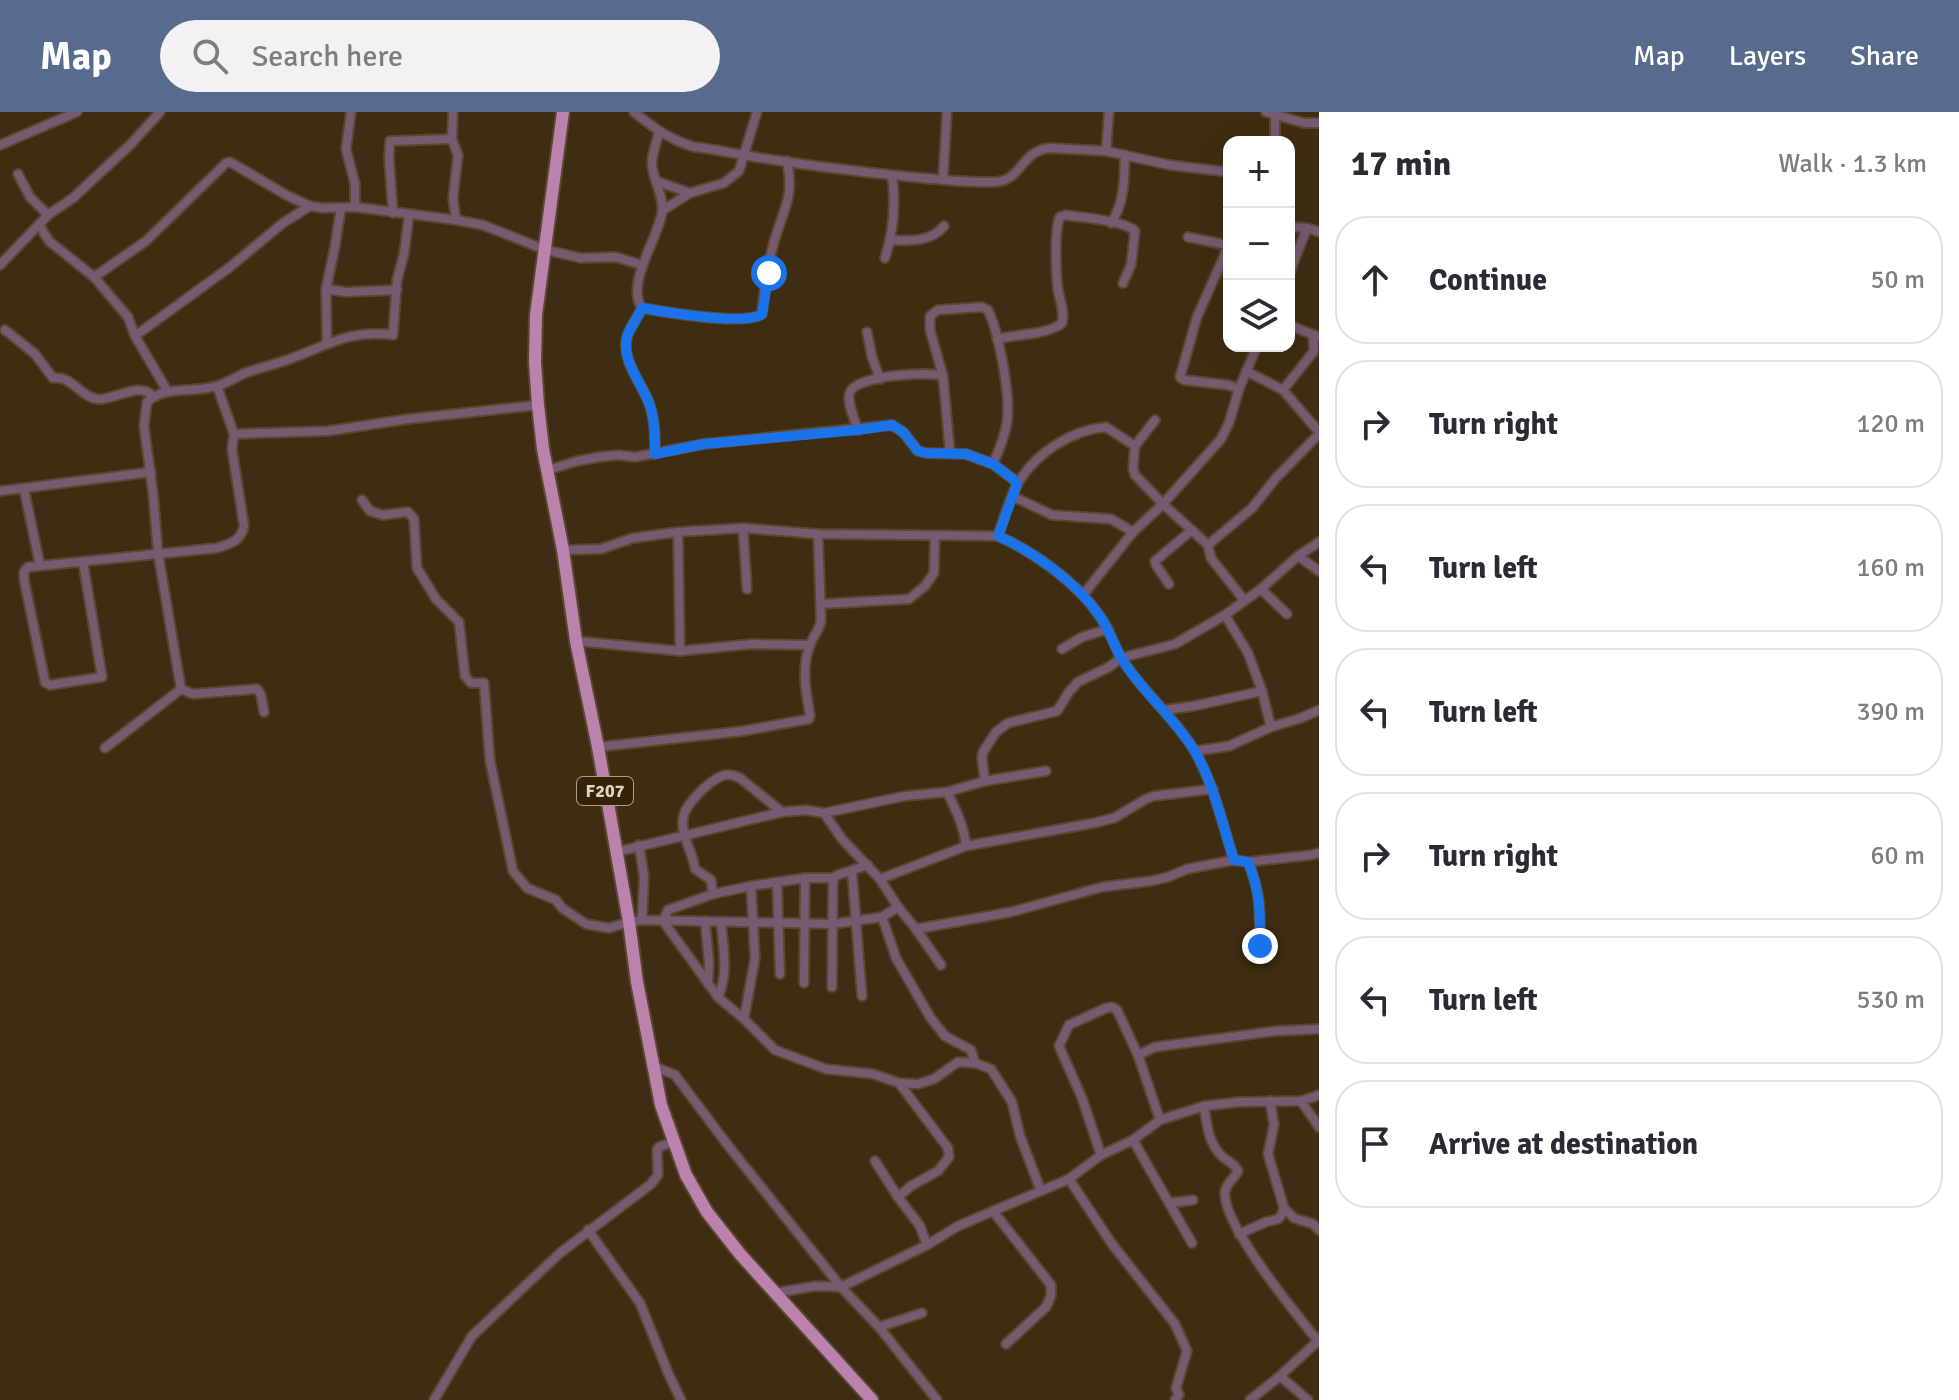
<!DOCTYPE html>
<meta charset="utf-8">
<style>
:root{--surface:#fff;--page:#f2f2f3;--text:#2b2b33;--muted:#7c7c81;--line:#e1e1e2;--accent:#566b8d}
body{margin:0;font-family:Signika,sans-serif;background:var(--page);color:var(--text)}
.controls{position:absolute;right:24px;top:24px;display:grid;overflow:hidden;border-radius:16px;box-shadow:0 8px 32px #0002}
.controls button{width:72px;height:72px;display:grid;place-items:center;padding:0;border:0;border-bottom:2px solid var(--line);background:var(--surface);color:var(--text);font:40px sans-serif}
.stop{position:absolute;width:24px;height:24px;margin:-18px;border:6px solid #1a73e8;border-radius:50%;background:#fff}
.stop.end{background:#1a73e8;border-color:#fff;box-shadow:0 2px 8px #0008}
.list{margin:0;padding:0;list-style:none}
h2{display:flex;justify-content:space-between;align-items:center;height:104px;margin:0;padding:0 32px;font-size:34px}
h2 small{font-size:26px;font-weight:400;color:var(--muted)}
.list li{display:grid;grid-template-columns:52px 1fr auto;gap:24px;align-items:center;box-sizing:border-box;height:128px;margin:0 16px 16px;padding:0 16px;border:2px solid var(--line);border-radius:32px}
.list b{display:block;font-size:30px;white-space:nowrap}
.list em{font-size:26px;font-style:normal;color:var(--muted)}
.icon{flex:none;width:44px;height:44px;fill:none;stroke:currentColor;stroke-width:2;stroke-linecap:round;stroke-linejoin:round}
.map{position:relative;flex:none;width:1319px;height:1288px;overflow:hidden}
header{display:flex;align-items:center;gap:48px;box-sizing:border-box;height:112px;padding:0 40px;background:var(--accent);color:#fff}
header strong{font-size:38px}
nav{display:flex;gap:44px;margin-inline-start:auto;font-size:28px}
.search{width:560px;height:72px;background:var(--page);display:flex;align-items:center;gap:20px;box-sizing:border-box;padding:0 28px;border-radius:44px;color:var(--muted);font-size:30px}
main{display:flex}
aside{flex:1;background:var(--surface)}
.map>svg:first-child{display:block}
</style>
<header>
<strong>Map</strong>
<div class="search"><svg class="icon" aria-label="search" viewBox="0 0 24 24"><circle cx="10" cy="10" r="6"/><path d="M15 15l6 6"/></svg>Search here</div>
<nav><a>Map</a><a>Layers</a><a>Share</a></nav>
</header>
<main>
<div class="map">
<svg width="1319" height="1288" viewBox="0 0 1319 1288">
<rect width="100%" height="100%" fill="#3e2d12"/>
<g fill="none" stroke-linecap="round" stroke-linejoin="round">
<defs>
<g id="minor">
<polyline points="351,0 346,37 355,72 355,95"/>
<polyline points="453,0 452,27 458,43 453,86 456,108"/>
<path d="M634 0C655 17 669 27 694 35 715 37 735 42 755 45 804 53 853 59 902 64 932 67 964 71 995 70 1022 69 1021 38 1050 36L1106 39 1169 53 1229 60"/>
<polyline points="1266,0 1304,11 1319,11"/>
<polyline points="1275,30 1275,4"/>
<polyline points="0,33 77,0"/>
<polyline points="1106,39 1109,0"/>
<polyline points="18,62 30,85 48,103"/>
<polyline points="943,68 947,0"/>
<polyline points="656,69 690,81"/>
<polyline points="663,98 690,81 724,71 739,59 757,0"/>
<polyline points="393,101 389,47 390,29 452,27"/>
<path d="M1111 111C1125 90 1124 68 1125 43"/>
<polyline points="39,113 49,129 94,165 128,205 135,224 168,280"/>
<polyline points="1289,115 1307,116 1319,120"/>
<polyline points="1188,125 1227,133 1225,142 1197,205 1180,265 1184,268 1228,273 1239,277"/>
<path d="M891 128C909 129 932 130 944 114"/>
<path d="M885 146C894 118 896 92 892 63"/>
<polyline points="0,153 48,103 73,86 131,32 160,0"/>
<polyline points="1289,162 1307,116"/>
<polyline points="94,165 146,129 226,51 230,50 288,84 310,94 323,96 355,95 456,108 483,113 546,138 581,146 616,145 642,153"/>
<polyline points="326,177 346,180 397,178"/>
<path d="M642 196C664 200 746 214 762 202 764 180 767 155 773 134 782 98 795 88 787 49"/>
<polyline points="1289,213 1319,225"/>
<path d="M5 218 35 242 53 266C72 263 81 286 98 287 116 288 139 269 153 284"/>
<polyline points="867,220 872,245 880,267"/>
<polyline points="135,224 230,155 283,111 310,94"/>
<path d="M997 227C1016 222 1048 223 1062 211 1065 200 1060 189 1058 178 1056 163 1054 117 1060 105L1066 103C1083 106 1123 108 1135 119L1131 153 1123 171"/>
<polyline points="327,231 326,177 335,134 341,96"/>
<polyline points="1246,259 1283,278 1319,320"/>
<polyline points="1283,278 1314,239 1313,224"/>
<polyline points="1155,308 1135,334 1133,356 1135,363 1163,392 1208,433 1211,446 1244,488"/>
<path d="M858 318C855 308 846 290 850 280 858 263 927 259 943 264"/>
<polyline points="234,322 328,319 408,307 538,293"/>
<path d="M950 341 943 264 930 218V204L938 198 982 195 988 198C999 221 1011 285 1007 310 1005 325 999 338 993 352"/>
<path d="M655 342C655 324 655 307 649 291 641 270 621 248 627 225 629 217 638 205 642 196 625 173 658 126 662 101 665 85 652 67 652 51 652 41 657 30 659 20"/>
<polyline points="548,358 577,349 599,345 619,343 635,345 704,332 892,313 903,320 918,339 926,341 966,342 993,352 1013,367 1017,372"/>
<polyline points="24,377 40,453"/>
<polyline points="0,379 151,360"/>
<polyline points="1012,384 1052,403 1111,407 1133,420"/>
<polyline points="362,388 370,399 383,403 408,400 414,407 417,456 436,487 459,510 465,564 471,571 484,571 490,649 513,759 527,776 556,788 562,796 586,812 609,816 629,810 642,808 833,812 882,805 898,795"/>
<polyline points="743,416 747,477"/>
<polyline points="678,420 680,539"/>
<path d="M998 424C1004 407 1009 387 1018 371 1036 341 1071 318 1106 315L1135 334"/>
<polyline points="1208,433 1252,396 1276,366 1319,322"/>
<path d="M563 438 601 437 633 426 678 420 743 416 818 422 998 424C1034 440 1076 470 1099 503 1109 516 1113 532 1122 547 1142 580 1174 604 1194 638 1214 672 1222 711 1234 748"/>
<polyline points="1298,444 1319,459"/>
<path d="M83 450 102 565 50 573 45 570 24 467V460L28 455 217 436C230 432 241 429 244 414L232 337 234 322 217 274"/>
<polyline points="1169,472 1156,453 1155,449 1192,418"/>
<polyline points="1261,477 1287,502"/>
<polyline points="1083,483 1133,420 1163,392 1221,327 1229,311 1239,277 1257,234"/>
<polyline points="821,492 909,487 925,474 934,461 935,423"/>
<polyline points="1225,503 1248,541 1262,579 1271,615"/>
<polyline points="576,529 680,539 752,532 810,533"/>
<polyline points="1062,537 1082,525 1108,517"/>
<path d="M181 577 158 441 153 381 144 314 147 290C165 273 194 281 217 274 227 271 236 265 245 261 259 256 273 253 287 248 327 234 347 217 393 223L397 168 404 142 409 103"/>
<polyline points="181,577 193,582 257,577 261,583 264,600"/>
<polyline points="1164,598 1194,594 1262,579"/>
<path d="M598 635 743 619 809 607 810 603C806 580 801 556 810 533 813 524 819 519 821 509L818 422"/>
<polyline points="105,636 181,577"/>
<polyline points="1195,639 1229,634 1271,615 1301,606 1319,598"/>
<polyline points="985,669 982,646 983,640 996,620 1008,611 1057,599 1069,580 1078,570 1109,555 1121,546 1175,532 1225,503 1261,477 1298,444 1319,430"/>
<path d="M947 680C956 698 964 714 966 734"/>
<polyline points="824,701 842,727 880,767 898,795 916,817 941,853"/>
<polyline points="639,733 644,764 642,808"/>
<polyline points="616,740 782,700 806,698 824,701 905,684 947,680 985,669 1046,659"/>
<path d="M1248 750C1261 781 1260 800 1260 834"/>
<polyline points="868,753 838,763 833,766 805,766 751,774 713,782 668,798 663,809 718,885 744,907 775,938 826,957 873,962 899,971 918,972 934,967 958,950 975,951 991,957 1012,990 1020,1024 1041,1079"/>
<polyline points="852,760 862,884"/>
<polyline points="880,767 966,734 1094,711 1114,706 1146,687 1154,684 1213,677"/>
<polyline points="777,770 780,862"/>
<path d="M713 782 711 768 695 757C693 740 681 725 683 707 684 693 709 669 722 664 728 661 734 663 740 666L782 700"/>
<polyline points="882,805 896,846 930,905 945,924 971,938 975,951"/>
<polyline points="705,809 709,850 708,872"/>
<polyline points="916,817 1011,800 1102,775 1151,769 1168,765 1187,757 1234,748 1248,750 1311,743 1319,741"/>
<polyline points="804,871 805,766"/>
<polyline points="832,875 833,766"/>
<path d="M718 885C729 862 723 834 721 810"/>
<polyline points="744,907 755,846 751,774"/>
<polyline points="1138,943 1155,935 1276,919 1319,917"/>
<polyline points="653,954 675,963 730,1036 841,1175 879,1215 937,1288"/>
<polyline points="1270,989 1274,1013 1268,1042 1284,1096 1294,1106 1313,1112 1319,1118"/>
<polyline points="1301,989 1319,1015"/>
<path d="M1204 994C1207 1013 1208 1032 1223 1045 1230 1051 1234 1051 1238 1059 1234 1067 1226 1071 1225 1080 1222 1112 1296 1202 1318 1229"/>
<polyline points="1133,1028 1192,1131"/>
<polyline points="1101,1043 1082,986 1059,934 1069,913 1106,896 1112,895 1117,898 1138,943 1160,1008"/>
<polyline points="875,1049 898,1085 920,1114 927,1133"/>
<polyline points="1069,1067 1112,1132 1175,1212 1187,1239 1176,1276 1179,1283 1175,1288"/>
<polyline points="898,1085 911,1074 938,1059 949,1045 948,1036 899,971"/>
<polyline points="1169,1091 1193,1088"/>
<polyline points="993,1099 1051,1173 1051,1184 1046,1195 1006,1232"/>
<polyline points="588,1118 640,1191 669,1263 681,1288"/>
<polyline points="1239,1122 1266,1110 1278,1107 1282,1102 1284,1096"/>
<polyline points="775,1181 816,1174 841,1175 927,1133 958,1114 1069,1067 1101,1043 1133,1028 1160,1008 1204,994 1239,990 1301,989 1319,983"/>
<polyline points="879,1215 922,1201"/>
<polyline points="1280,1264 1308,1288"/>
<polyline points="434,1288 472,1224 560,1141 651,1072 658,1063 657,1038 659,1035 673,1030"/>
<polyline points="1250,1288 1280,1264 1319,1228"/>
</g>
<polyline id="primary" points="563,0 536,203 535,250 538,293 543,337 563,438 576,529 598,635 629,810 637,870 661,993 686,1063 707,1100 740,1142 872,1288"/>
</defs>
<!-- minor casing -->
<use href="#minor" stroke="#58482f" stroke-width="12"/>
<!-- primary casing -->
<use href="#primary" stroke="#58482f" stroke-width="16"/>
<!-- minor -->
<use href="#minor" stroke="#775a70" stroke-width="8"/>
<!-- primary -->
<use href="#primary" stroke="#bb82ae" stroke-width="12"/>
</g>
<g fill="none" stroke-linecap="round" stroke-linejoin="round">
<!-- route -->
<path stroke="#1a73e8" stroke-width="10" d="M769 161 762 202C746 214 665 200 642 196 638 205 629 217 627 225 621 248 641 270 649 291 655 307 655 324 655 342L704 332 858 318 892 313 903 320 918 339 926 341 966 342 993 352 1013 367 1017 372 998 424C1034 440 1076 470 1099 503 1109 516 1113 532 1122 547 1142 580 1174 605 1194 638 1214 671 1222 712 1234 748L1248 750C1261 781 1260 801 1260 834"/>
</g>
<g text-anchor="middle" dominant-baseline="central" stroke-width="6" stroke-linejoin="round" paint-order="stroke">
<!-- shield labels -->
<rect fill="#342308" stroke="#ac9f8c" stroke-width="2" x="577" y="665" width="56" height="28" rx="6"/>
<g font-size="18" font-weight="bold" fill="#dfd4c5">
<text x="605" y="679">F207</text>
</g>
</g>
</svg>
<div class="controls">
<button>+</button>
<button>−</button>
<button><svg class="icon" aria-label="layers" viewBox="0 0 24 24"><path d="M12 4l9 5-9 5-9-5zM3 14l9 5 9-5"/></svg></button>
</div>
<div class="stop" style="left:769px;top:161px"></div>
<div class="stop end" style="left:1260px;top:834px"></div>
</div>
<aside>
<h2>17 min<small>Walk · 1.3 km</small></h2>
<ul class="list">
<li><svg class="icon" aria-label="ahead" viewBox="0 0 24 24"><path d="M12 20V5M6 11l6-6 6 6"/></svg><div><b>Continue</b></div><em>50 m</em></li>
<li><svg class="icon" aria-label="right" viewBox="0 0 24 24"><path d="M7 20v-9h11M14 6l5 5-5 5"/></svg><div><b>Turn right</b></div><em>120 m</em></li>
<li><svg class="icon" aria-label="left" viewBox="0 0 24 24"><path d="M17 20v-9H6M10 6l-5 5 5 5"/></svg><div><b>Turn left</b></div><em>160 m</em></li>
<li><svg class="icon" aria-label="left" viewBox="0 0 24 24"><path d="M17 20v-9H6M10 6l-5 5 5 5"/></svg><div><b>Turn left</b></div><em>390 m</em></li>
<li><svg class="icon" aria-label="right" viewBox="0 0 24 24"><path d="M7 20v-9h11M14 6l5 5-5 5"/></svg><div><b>Turn right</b></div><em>60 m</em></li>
<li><svg class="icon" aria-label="left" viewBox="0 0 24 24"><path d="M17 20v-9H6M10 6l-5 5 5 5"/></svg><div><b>Turn left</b></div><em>530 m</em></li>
<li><svg class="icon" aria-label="arrive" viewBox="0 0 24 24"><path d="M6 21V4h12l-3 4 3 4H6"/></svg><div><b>Arrive at destination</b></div></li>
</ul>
</aside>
</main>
